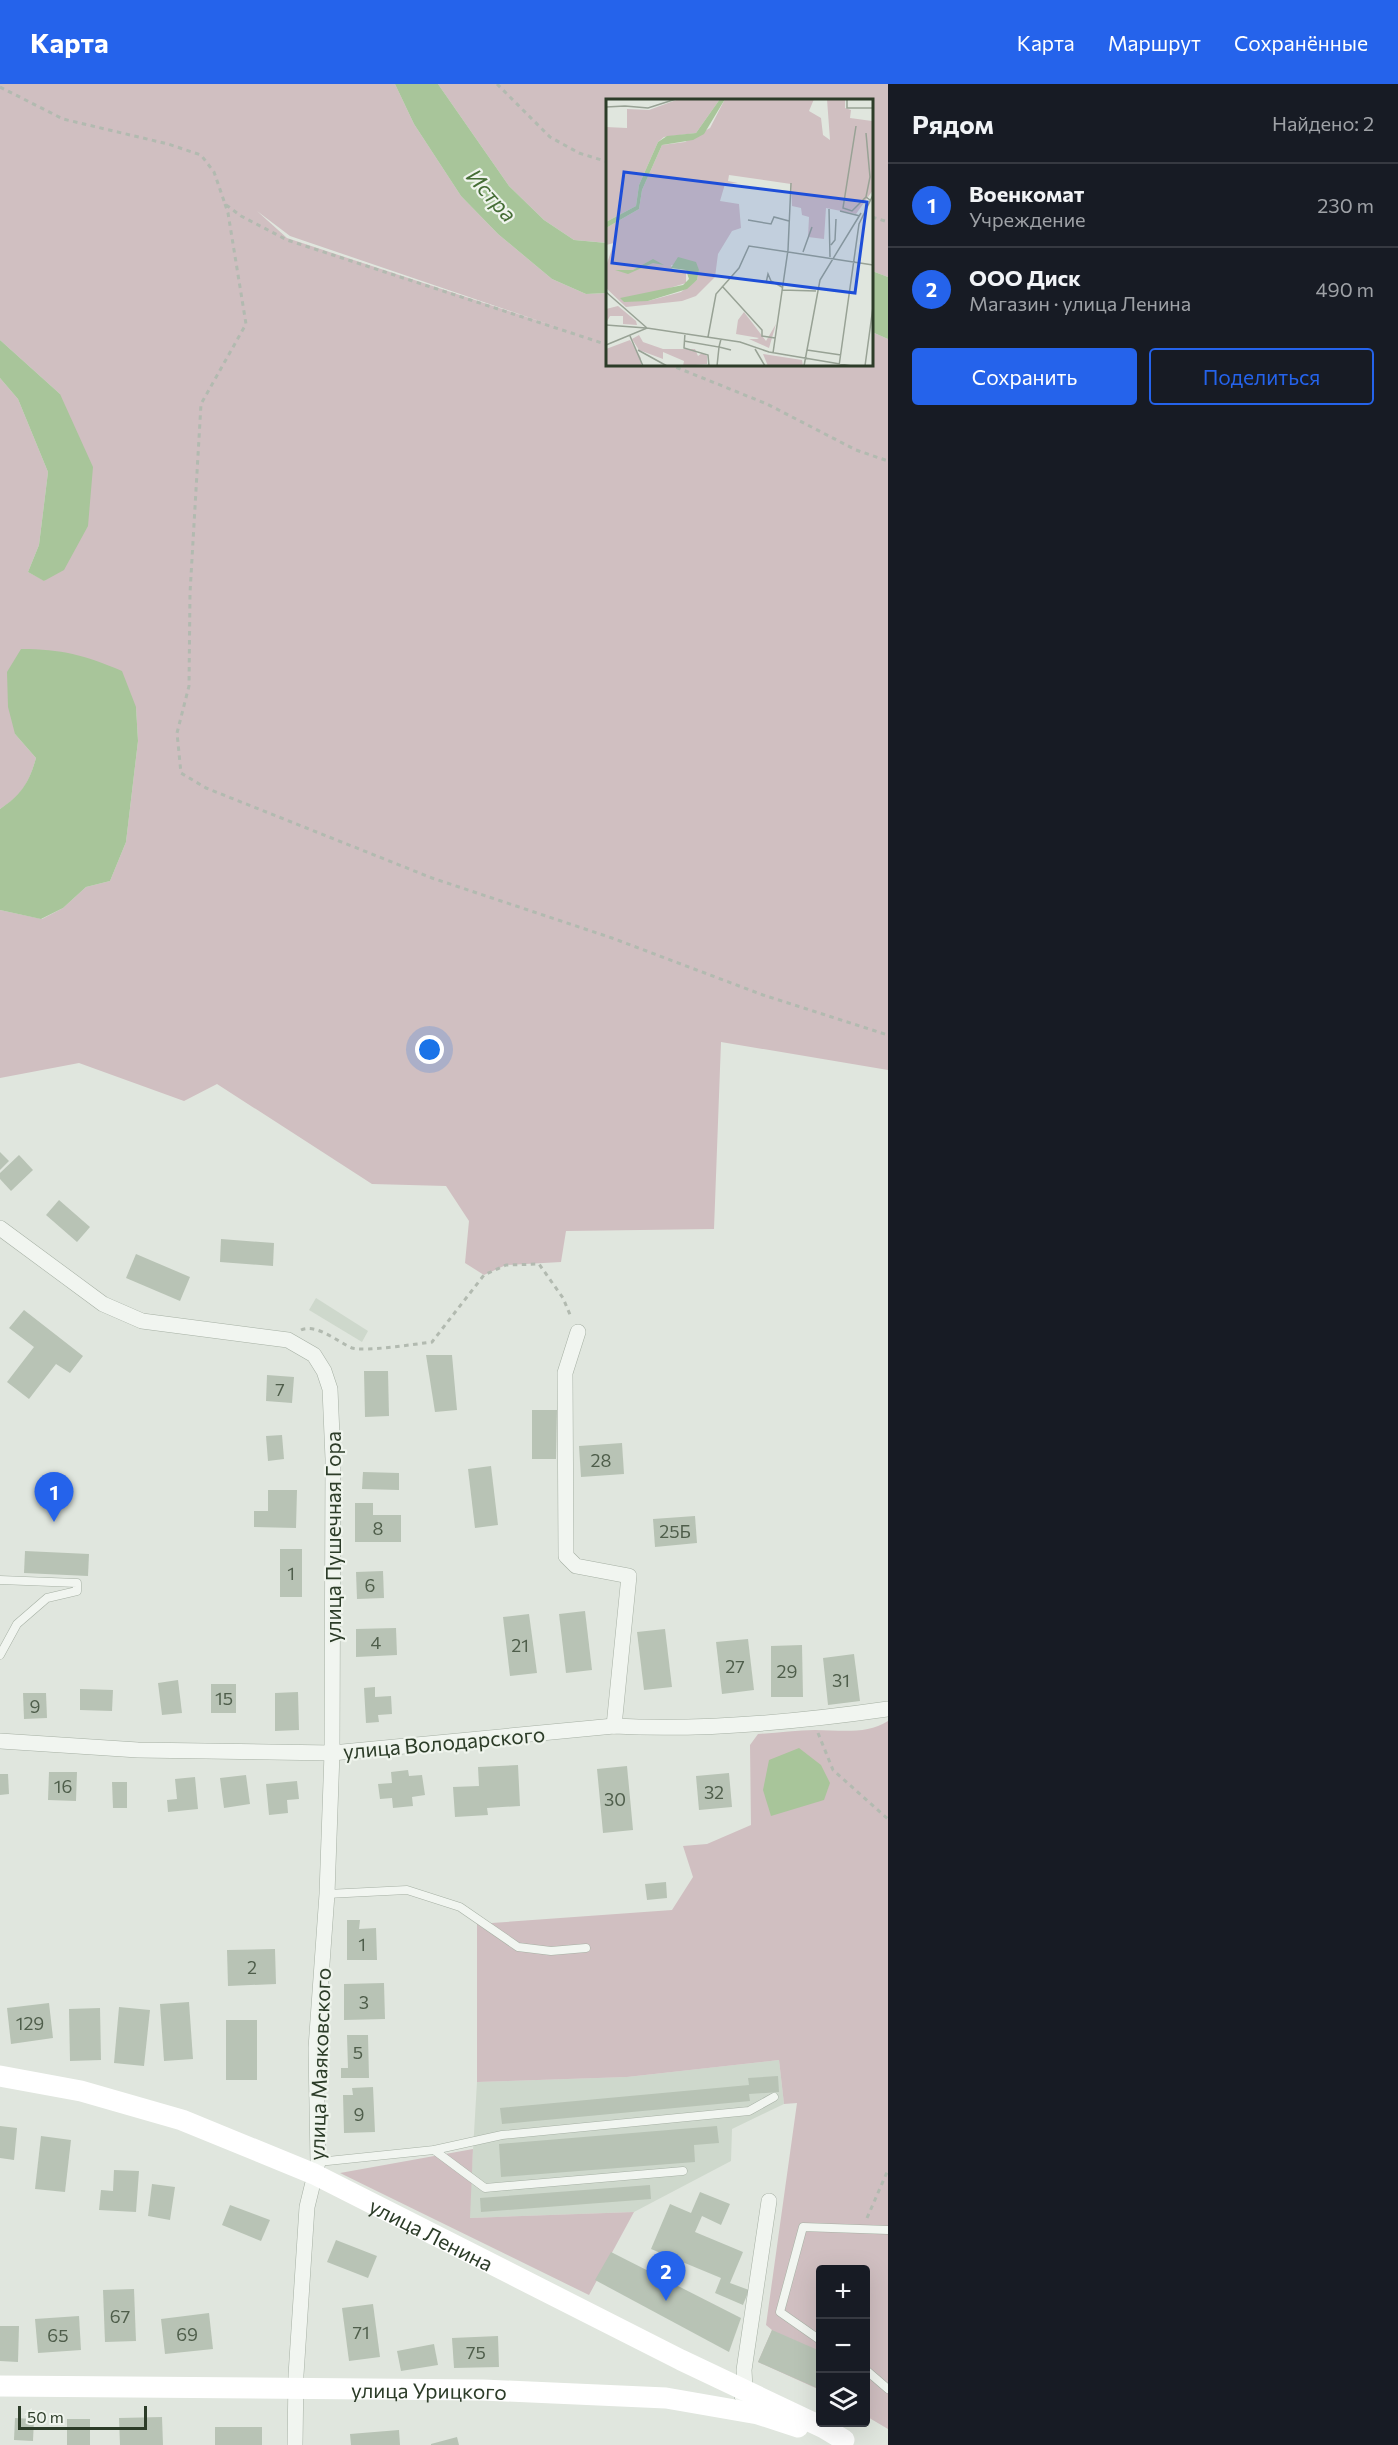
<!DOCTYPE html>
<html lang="ru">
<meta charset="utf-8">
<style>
:root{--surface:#171b24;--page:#242831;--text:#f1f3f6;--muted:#9ea1a6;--line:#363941;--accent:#2563eb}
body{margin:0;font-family:Commissioner,sans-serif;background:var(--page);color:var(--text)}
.controls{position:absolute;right:18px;bottom:18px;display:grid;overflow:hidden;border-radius:6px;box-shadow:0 6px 24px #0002}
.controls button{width:54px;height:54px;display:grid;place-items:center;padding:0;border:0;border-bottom:2px solid var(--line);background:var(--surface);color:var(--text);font:30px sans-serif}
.scale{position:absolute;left:18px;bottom:15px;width:129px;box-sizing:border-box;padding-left:6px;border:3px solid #2c3c28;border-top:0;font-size:16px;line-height:21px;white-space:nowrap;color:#2c3c28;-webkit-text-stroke:4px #eff4ed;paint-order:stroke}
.you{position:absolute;left:430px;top:966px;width:21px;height:21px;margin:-15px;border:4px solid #fff;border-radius:50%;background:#1a73e8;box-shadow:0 0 0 9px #1a73e833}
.badge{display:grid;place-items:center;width:39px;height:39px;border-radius:50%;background:var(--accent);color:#fff;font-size:20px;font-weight:700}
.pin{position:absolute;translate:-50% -50px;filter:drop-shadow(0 2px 3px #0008)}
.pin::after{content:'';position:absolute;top:32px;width:21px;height:18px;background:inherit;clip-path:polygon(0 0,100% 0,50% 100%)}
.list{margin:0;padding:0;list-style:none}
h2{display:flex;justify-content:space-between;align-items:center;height:78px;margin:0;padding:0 24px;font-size:26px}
h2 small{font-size:20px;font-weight:400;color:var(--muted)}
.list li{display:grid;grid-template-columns:39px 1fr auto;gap:18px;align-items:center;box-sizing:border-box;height:84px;padding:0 24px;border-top:2px solid var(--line)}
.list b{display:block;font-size:22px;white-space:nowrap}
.list p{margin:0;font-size:20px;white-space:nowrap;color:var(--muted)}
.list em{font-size:20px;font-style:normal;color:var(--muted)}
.actions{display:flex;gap:12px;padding:18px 24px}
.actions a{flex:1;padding:14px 0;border:2px solid var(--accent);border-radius:6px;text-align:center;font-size:21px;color:var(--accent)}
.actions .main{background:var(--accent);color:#fff}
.icon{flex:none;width:33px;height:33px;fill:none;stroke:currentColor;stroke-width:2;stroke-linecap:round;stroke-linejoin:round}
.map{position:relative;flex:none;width:888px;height:2361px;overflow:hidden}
header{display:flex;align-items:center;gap:36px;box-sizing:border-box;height:84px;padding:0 30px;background:var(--accent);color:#fff}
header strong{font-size:28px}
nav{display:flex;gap:33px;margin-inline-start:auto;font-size:21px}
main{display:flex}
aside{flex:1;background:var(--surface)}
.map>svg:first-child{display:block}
</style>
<header>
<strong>Карта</strong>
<nav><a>Карта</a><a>Маршрут</a><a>Сохранённые</a></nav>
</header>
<main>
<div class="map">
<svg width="888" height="2361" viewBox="0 0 888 2361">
<rect width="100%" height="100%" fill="#e0e6de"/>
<!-- built -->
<g fill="#ced8cc">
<polygon points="316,1214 368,1247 362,1258 309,1226"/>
<polygon points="779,1976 784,2020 732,2045 731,2077 634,2128 469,2134 477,1998 627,1993"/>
</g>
<!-- green -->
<g fill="#d0bfc1" fill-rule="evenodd">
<path d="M0 0H395L414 40 461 112 498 150 552 195 586 210 607 209 608 280H872V248L888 255V986L721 958 714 1145 566 1147 561 1178 506 1181 484 1191 465 1179 469 1137 446 1102 372 1100 217 1000 184 1017 79 979 0 994V826L42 835 63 824 86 803 110 797 126 758 138 657 136 623 15 650 36 674C29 699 22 711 0 725V294L18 315 48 388 39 461 28 488 45 497 60 310 0 256ZM257 127 290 152 560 244 287 154Z"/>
<polygon points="438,0 888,0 888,193 872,187 872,16 608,16 608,159 574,156 544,136 509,102"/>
<path d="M888 1637V2345L866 2332V2186H820V2306L758 2278 772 2246 766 2241 797 2019 784 2020 779 1976 627 1993 477 1998V1840L672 1826 693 1793 683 1762 707 1760 751 1741 750 1661 758 1650C777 1649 796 1646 815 1646 839 1646 866 1651 888 1637Z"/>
<polygon points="473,2065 470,2134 634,2128 589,2211 340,2089"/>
</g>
<!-- water -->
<g fill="#a8c59a">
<polygon points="395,0 438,0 509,102 544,136 574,156 607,159 607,209 586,210 552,195 498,150 461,112 414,40"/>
<polygon points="872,187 888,193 888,255 872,248"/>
<polygon points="0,256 60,310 93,383 88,442 64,486 44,497 28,488 39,461 48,388 18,315 0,294"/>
<path d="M21 565C62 565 84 571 122 587L136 623 138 657 126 758 110 797 86 803 63 824 41 835 0 826V725C21 711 29 699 36 674L15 650 8 623 7 588Z"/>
<polygon points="799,1664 821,1681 830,1699 824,1716 771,1732 763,1706 769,1676"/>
</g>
<!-- building -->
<g fill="#b8c3b5">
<polygon points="0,1068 9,1077 0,1086"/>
<polygon points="19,1071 33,1086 11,1107 0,1095 0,1089"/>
<polygon points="59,1116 90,1143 77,1158 46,1131"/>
<polygon points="221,1155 274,1159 273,1182 220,1178"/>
<polygon points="136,1170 190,1193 180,1217 126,1194"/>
<polygon points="24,1226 83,1272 70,1289 56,1280 29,1315 7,1298 34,1263 9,1244"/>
<polygon points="426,1271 452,1271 457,1326 435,1328"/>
<polygon points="364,1287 388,1287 389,1332 365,1333"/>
<polygon points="267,1291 294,1293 292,1319 266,1317"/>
<polygon points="532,1326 557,1326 556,1375 532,1375"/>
<polygon points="282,1351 284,1375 268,1377 266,1352"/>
<polygon points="622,1359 624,1390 581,1393 579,1362"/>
<polygon points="491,1382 498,1441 475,1444 468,1385"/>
<polygon points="363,1388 399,1389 399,1406 362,1405"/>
<polygon points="268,1406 297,1406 296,1444 254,1443 254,1427 268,1427"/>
<polygon points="355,1419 373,1419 373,1431 401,1431 401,1458 355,1458"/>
<polygon points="695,1432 697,1459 655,1463 653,1435"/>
<rect x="280" y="1465" width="22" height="48"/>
<polygon points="25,1467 89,1470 88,1492 24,1489"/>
<polygon points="383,1487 384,1514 357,1515 356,1488"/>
<polygon points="585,1527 592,1586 566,1589 559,1530"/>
<polygon points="529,1530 537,1589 510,1592 503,1533"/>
<polygon points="396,1544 397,1571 356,1573 356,1545"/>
<polygon points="665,1545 672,1603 644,1606 637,1548"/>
<polygon points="748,1555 754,1606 722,1610 716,1558"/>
<polygon points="802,1561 803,1613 771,1613 771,1562"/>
<polygon points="854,1570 860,1617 828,1621 823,1574"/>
<polygon points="178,1596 182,1629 162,1631 158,1599"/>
<rect x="211" y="1600" width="25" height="29"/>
<polygon points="375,1603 375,1613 391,1612 392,1630 378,1631 379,1638 366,1639 364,1604"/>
<polygon points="80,1605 113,1606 112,1627 80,1626"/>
<polygon points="298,1608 299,1646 275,1647 275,1609"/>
<polygon points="23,1609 46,1609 47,1634 24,1635"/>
<polygon points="518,1681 520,1722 487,1724 488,1731 455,1733 453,1703 479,1702 478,1683"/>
<polygon points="627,1682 633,1746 603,1749 597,1685"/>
<polygon points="408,1686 409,1692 422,1691 425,1711 412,1713 413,1722 393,1724 392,1714 380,1715 378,1700 392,1699 391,1688"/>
<polygon points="49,1688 77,1688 76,1717 48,1716"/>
<polygon points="729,1689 732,1723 699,1726 696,1692"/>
<polygon points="0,1690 8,1690 9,1710 0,1711"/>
<polygon points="246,1691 250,1720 224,1724 220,1694"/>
<polygon points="195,1693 198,1725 168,1728 167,1716 177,1715 175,1695"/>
<polygon points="297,1697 299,1715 287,1716 288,1729 269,1731 266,1700"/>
<polygon points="112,1698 127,1698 127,1724 113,1724"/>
<polygon points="666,1798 667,1814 647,1816 645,1800"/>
<polygon points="347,1836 360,1836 359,1845 376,1844 377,1876 347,1876"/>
<polygon points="275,1865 276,1900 228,1902 227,1866"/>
<polygon points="384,1899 385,1935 344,1936 344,1900"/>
<polygon points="189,1918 193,1975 164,1977 160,1920"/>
<polygon points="49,1919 53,1954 11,1960 7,1924"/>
<polygon points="119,1923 150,1926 144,1982 114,1979"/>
<polygon points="100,1924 101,1976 70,1977 69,1925"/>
<rect x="226" y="1936" width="31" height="60"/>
<polygon points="347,1951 368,1951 369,1994 341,1994 341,1984 348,1984"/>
<polygon points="778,1992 779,2008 749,2010 750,2017 502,2040 500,2024 749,2001 748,1994"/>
<polygon points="373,2003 375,2048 344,2049 343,2011 353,2011 352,2004"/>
<polygon points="0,2042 17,2044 14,2076 0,2074"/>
<polygon points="717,2042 719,2059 694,2061 695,2078 501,2093 499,2060"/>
<polygon points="41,2052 71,2056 65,2108 35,2105"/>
<polygon points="114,2086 139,2087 136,2128 99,2126 101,2106 113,2107"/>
<polygon points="152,2100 175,2103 170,2136 148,2132"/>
<polygon points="650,2101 651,2115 481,2128 480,2114"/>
<polygon points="700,2108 730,2120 721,2141 702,2132 695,2148 743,2168 730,2199 749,2206 743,2221 715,2209 721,2194 651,2165 670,2120 691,2129"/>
<polygon points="230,2121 270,2136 261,2157 222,2141"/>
<polygon points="336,2156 377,2172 368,2194 327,2178"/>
<polygon points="611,2168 741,2234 729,2268 595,2196"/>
<polygon points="134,2205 136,2257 105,2258 103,2206"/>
<polygon points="373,2220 380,2273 349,2277 342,2224"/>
<polygon points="209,2229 213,2265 165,2270 161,2235"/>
<polygon points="79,2232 81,2266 38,2269 35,2235"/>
<polygon points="0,2242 19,2242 18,2278 0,2277"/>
<polygon points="772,2246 820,2267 820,2296 817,2304 758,2278"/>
<polygon points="498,2252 499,2283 454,2284 452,2254"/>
<polygon points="434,2260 438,2281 401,2287 397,2267"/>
<polygon points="162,2333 163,2361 120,2361 119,2334"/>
<polygon points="15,2334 34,2335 33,2357 14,2356"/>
<rect x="67" y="2335" width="23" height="26"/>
<rect x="215" y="2343" width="47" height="18"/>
<polygon points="399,2346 400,2361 351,2361 350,2350"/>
<polygon points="457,2353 459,2361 431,2361 431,2360"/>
</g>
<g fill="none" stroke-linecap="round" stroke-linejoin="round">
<defs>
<g id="lane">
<polyline points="0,1496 77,1499 77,1507 47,1514 17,1540 0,1571"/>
<polyline points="327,1810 407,1806 460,1823 518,1863 551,1867 586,1864"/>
<polyline points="434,2066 485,2104 683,2087"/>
<polyline points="318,2078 434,2066 502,2051 749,2027 774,2013"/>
<polyline points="820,2256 780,2228 803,2143 888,2146"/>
<polyline points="866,2286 888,2305"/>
</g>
<g id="street">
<polyline points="0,1144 103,1220 142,1237 288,1256 314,1271 324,1287 330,1305 333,1375 332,1669 327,1810 316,1964 318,2078 307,2123 296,2291 295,2361"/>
<polyline points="578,1248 565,1289 566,1472 576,1482 629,1492 614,1642"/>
<path d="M0 1657 138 1666 332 1669 614 1642C705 1647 798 1638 888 1625"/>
<polyline points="742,2312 745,2305 744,2286 769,2117"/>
</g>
</defs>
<!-- lane casing -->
<use href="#lane" stroke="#a6b0a4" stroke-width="9"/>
<!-- street casing -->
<use href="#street" stroke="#a6b0a4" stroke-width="16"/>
<!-- path -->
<g stroke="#b2bab0" stroke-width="3" stroke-dasharray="4.5 4.5" stroke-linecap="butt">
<polyline points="497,0 550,53 579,69 608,78"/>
<polyline points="0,3 63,35 168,60 201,71 214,88 225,120 241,132 287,156 608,261"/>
<polyline points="225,120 228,129 246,240 201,320 190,509 189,602 177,649 181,689 206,704 432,794 612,854 763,911 888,951"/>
<polyline points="872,133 888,138"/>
<polyline points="668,280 767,320 856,366 888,377"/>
<path d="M301 1246C316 1239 338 1258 352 1264 364 1268 416 1260 432 1258L484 1191 506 1181 539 1180 563 1214 571 1233"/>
<polyline points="818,1649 833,1686 888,1735"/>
<polyline points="867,2134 888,2086"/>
</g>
<!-- lane -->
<use href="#lane" stroke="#f1f5f0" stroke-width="8"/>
<!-- street -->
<use href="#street" stroke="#f1f5f0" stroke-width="15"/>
<!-- secondary -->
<g stroke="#fff" stroke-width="21">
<path id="s1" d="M0 1992 81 2007 182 2036 314 2090 681 2276 824 2344 844 2356"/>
<path id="s2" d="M0 2302 483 2306 666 2314 758 2330 798 2343"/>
</g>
</g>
<g text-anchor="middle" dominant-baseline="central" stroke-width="4.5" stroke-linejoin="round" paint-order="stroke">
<!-- number labels -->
<g font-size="18" fill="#4f5e4b">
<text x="280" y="1305">7</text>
<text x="601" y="1376">28</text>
<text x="378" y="1444">8</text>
<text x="675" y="1447">25Б</text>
<text x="291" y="1489">1</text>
<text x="370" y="1501">6</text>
<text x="376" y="1558">4</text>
<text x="520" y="1561">21</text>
<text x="735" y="1582">27</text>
<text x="787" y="1587">29</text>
<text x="841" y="1596">31</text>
<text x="224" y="1614">15</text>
<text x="35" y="1622">9</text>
<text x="63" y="1702">16</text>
<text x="714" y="1708">32</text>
<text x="615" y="1715">30</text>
<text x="362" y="1860">1</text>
<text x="252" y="1883">2</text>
<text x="364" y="1918">3</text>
<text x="30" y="1939">129</text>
<text x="358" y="1968">5</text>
<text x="359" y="2030">9</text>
<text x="120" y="2232">67</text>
<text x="361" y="2248">71</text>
<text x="187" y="2250">69</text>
<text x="58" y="2251">65</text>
<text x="476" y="2268">75</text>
</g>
<!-- street labels -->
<g font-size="21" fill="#2c3c28" stroke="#eff4ed">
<text transform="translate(332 1453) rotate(-90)">улица Пушечная Гора</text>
<text transform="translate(444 1658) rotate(-5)">улица Володарского</text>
<text transform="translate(319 1980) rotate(-88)">улица Маяковского</text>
<text stroke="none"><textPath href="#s1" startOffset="462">улица Ленина</textPath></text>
<text stroke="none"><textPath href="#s2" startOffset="429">улица Урицкого</textPath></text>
</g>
<!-- water labels -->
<g font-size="22" font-style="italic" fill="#456d35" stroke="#eff4ed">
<text transform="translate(492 111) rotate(48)">Истра</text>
</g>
</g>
<!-- overview -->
<g transform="translate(606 15)">
<rect width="267" height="267" fill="#e0e6de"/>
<path d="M73 0H114L90 34 58 38 52 43 33 86 30 107 0 123V28L21 29V10L43 11ZM119 0H208L203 12 215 19 217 36 224 41 221 0H239V9L245 11 244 19 266 22 267 91 250 115 220 109 218 140 202 138 203 118 196 116 195 109 186 107 185 85 123 76 122 82 132 84 119 85 114 102 133 105 135 129 126 132 112 155 109 178 90 197 76 202 20 208 0 189V167L8 144 0 146V129L33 110 36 91 56 46 79 43 104 29ZM65 166 93 171 91 181 75 193 42 202H21L80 184V171H67ZM12 207 30 222 31 226 17 225V217H4L0 224V210ZM138 213 160 242 170 225 163 249 143 240H151L153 239 130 235 132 221ZM33 236 37 243 57 250H89L92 257 96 254 101 257V265L77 267 78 262 57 253V260L33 251 26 240ZM24 241 35 259V267H0V250ZM157 255 196 261 197 267H162Z" fill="#d0bfc1" fill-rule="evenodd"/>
<path d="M114 0H119L98 35 87 41 56 46 36 91 33 110 0 129V123L30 107 33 86 52 43 61 37 90 34ZM72 158 90 163 93 171 91 181 81 190 42 202 18 203 14 199 77 186 83 180 80 171 65 169ZM47 160 58 166 47 164 22 175 9 171H27Z" fill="#a8c59a"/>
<path fill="none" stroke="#98a295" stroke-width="1.5" d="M241 0V9H267M19 7 42 9 70 0M0 8 19 7M250 27 237 109 246 112 260 98 264 101M260 34 264 78 260 98M223 110 224 158M234 112 254 117M142 121 165 125 168 118 183 122M225 146 229 141 230 120M197 153 206 128M160 184 162 175 165 182 176 188M116 187 156 231V237L169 239M176 191 210 192M0 193 41 229M0 226 40 229M79 234 78 249 102 256 103 267M24 237 37 267M102 238 110 195 133 169 143 147 267 166M115 240 113 248 125 251M78 242 113 248 111 267M0 246 41 229 134 243 163 253 246 267M149 250 159 267M32 251 61 267M201 251 235 256M167 254 182 151 185 84M198 267 214 181 255 114M233 267 253 125 267 96M259 267 267 208"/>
<path fill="#1d4ed8" fill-opacity="0.15" stroke="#1d4ed8" stroke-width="3" d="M18 73 261 103 249 194 6 164Z"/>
<rect width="267" height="267" fill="none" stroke="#2c3c28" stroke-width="3"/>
</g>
</svg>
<div class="controls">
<button>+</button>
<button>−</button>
<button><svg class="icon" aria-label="layers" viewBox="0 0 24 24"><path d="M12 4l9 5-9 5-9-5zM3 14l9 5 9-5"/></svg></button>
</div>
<div class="scale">50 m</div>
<div class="you"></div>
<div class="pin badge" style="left:54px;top:1438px">1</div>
<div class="pin badge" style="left:666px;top:2217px">2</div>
</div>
<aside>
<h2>Рядом<small>Найдено: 2</small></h2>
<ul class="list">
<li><span class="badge">1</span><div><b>Военкомат</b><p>Учреждение</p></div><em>230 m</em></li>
<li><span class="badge">2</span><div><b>ООО Диск</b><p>Магазин · улица Ленина</p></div><em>490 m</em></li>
</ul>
<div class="actions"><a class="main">Сохранить</a><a>Поделиться</a></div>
</aside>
</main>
